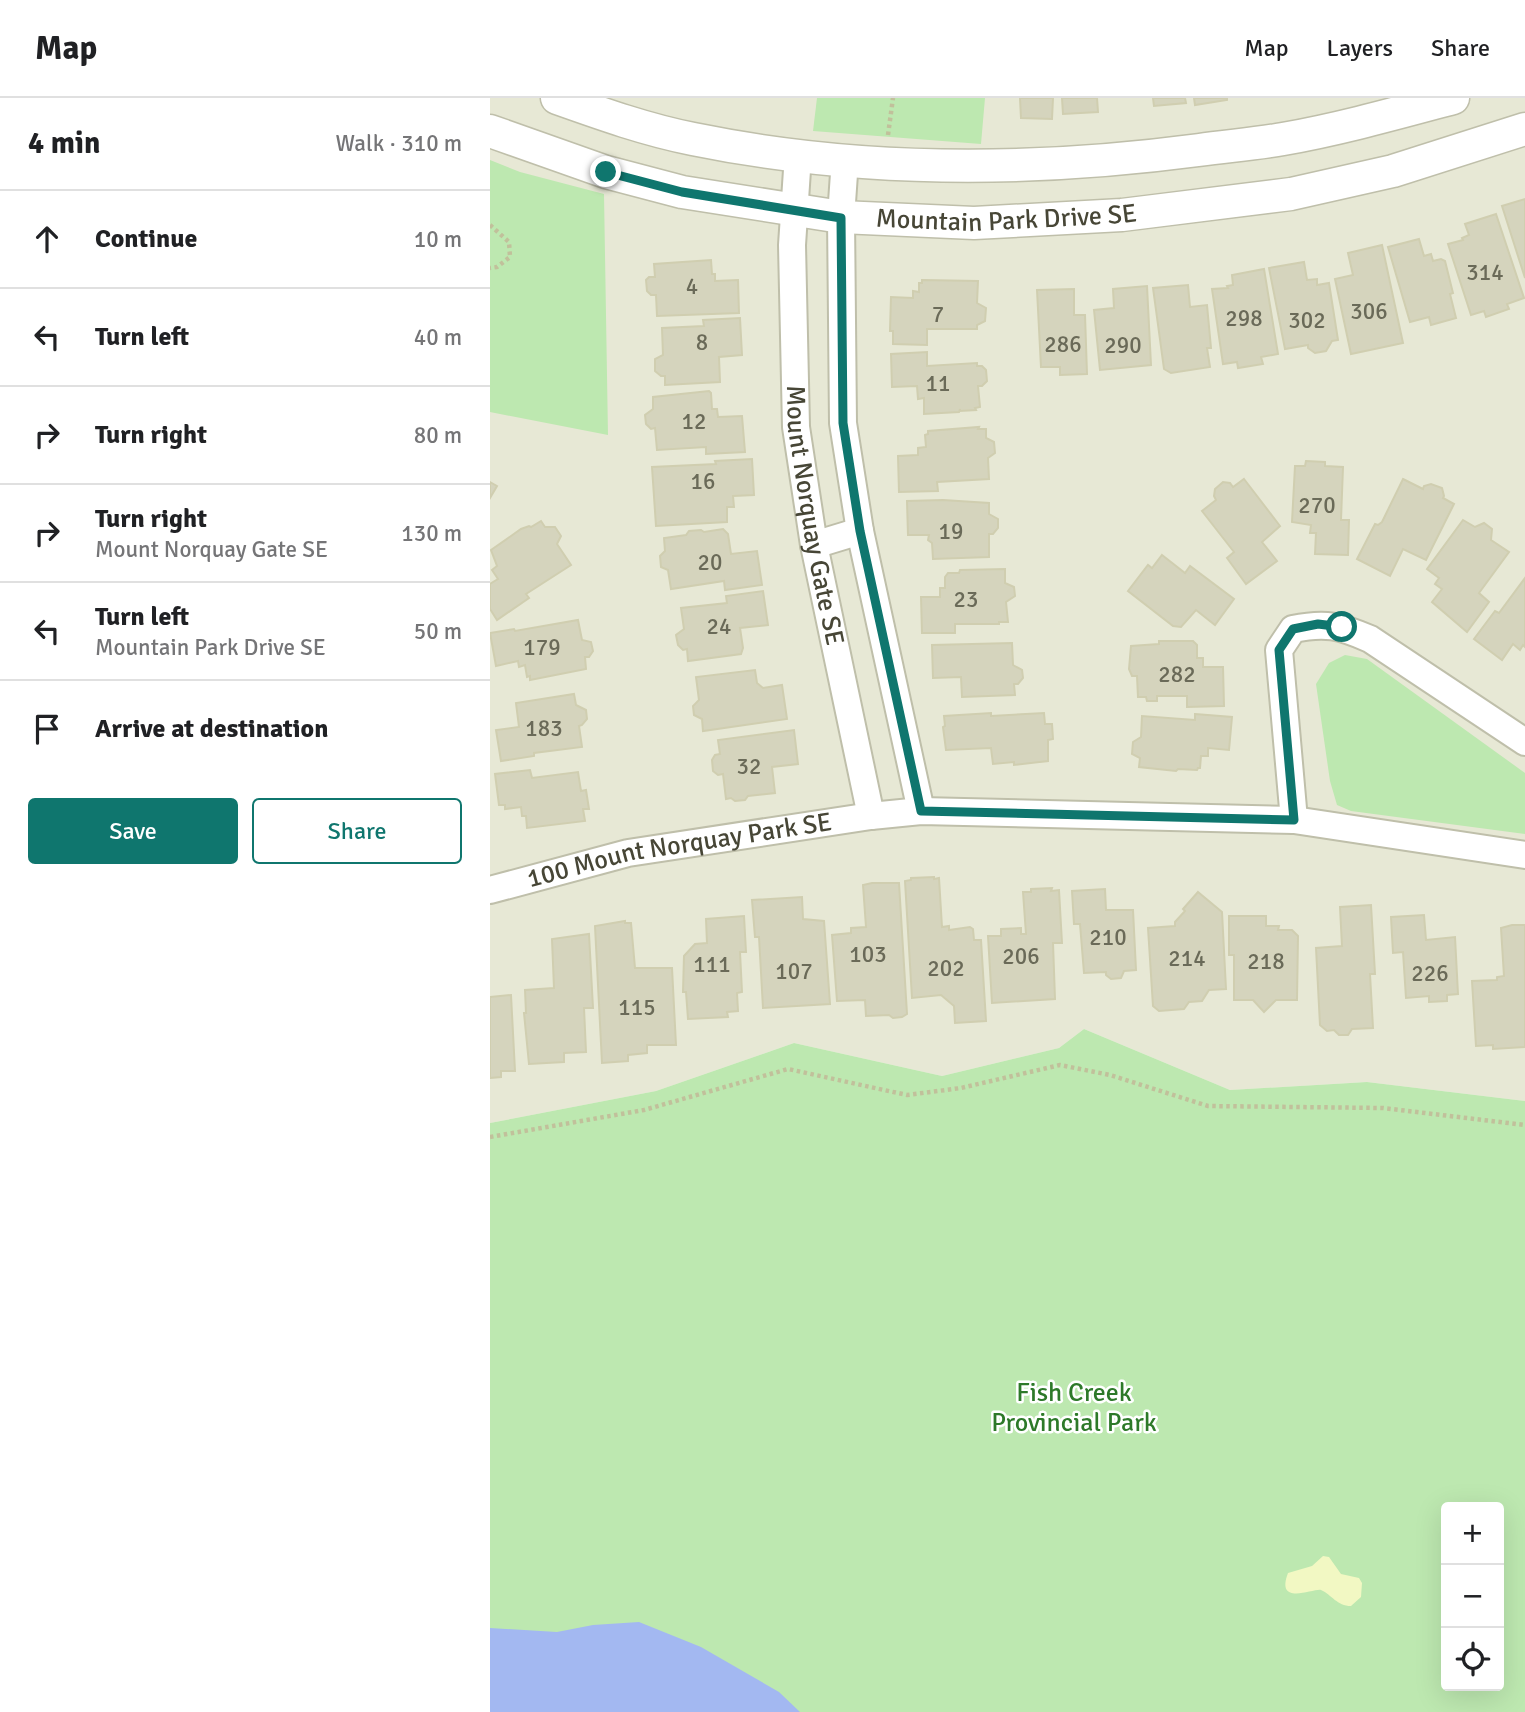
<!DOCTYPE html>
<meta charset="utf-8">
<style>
:root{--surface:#fff;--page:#f2f2f2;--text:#202124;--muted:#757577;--line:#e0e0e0;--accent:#0f766e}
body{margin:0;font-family:Signika,sans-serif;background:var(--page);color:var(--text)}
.controls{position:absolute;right:21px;bottom:21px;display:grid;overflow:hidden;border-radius:7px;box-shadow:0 7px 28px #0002}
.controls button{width:63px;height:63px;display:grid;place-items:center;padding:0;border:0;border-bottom:2px solid var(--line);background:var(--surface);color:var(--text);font:35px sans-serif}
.stop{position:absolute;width:21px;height:21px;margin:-16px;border:5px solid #0f766e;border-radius:50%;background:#fff}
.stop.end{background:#0f766e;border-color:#fff;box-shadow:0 2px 7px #0008}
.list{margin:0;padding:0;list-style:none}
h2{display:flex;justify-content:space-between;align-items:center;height:91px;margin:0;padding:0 28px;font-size:30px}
h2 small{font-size:23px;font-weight:400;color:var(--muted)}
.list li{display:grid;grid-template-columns:46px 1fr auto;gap:21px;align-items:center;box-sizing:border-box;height:98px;padding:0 28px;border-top:2px solid var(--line)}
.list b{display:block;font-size:26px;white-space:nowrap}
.list p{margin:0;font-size:23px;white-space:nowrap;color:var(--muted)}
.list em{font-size:23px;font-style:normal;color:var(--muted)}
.actions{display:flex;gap:14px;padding:21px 28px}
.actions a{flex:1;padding:16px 0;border:2px solid var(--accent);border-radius:7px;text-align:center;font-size:24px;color:var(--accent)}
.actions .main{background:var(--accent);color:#fff}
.icon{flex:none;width:38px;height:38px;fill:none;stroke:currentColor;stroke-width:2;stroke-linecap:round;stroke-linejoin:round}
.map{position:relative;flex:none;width:1035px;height:1614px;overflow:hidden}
header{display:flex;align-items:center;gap:42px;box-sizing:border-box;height:98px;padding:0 35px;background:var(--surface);border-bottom:2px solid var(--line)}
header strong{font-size:33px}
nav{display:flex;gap:38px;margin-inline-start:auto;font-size:24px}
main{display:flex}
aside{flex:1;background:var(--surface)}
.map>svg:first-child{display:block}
</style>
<header>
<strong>Map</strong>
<nav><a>Map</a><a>Layers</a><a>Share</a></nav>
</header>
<main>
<aside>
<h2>4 min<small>Walk · 310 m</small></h2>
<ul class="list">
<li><svg class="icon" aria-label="ahead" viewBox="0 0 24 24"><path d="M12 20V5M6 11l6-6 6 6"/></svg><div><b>Continue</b></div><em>10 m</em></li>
<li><svg class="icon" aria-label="left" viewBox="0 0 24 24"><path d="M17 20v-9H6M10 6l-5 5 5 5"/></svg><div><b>Turn left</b></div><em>40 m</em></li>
<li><svg class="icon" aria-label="right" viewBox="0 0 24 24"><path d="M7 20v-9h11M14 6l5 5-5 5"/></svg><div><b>Turn right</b></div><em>80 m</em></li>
<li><svg class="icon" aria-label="right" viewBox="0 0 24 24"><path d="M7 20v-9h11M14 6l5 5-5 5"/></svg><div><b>Turn right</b><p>Mount Norquay Gate SE</p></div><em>130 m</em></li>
<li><svg class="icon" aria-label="left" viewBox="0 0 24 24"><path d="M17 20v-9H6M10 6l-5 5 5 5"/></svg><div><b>Turn left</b><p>Mountain Park Drive SE</p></div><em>50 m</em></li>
<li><svg class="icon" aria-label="arrive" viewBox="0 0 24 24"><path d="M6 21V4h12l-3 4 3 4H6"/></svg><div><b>Arrive at destination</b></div></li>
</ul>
<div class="actions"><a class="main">Save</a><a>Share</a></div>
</aside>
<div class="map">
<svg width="1035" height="1614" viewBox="0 0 1035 1614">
<rect width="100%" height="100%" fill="#f3f4e7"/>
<!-- residential -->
<polygon fill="#e7e8d5" points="0,0 1035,0 1035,1003 877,984 740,992 594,931 569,950 452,978 304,945 166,993 0,1025"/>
<!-- green -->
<g fill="#bde8b0" fill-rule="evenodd">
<polygon points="327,0 495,0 491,46 323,33"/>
<polygon points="0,62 30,74 114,96 118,337 0,314"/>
<polygon points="855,557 877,561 1035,675 1035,736 861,713 847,707 840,683 826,586 839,565"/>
<path d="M594 931 740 992 877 984 1035 1003V1614H0V1025L166 993 304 945 452 978 569 950ZM956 1409H1009V1588H956Z"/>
</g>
<!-- sand -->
<path fill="#f2f8c3" d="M833 1458 839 1459 851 1476 869 1480 872 1485 871 1499 861 1508C847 1508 842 1497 831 1492 824 1490 785 1509 798 1475L822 1468Z"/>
<!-- water -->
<polygon fill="#a3b8f1" points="149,1524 211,1549 289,1594 310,1614 0,1614 0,1530 67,1534 103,1527"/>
<!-- building -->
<g fill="#d5d4bd" stroke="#d0ceb0" stroke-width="2">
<polygon points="530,0 563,0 562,21 531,20"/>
<polygon points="572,0 607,0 608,14 573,16"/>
<polygon points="663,0 695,0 696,5 664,8"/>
<polygon points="704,0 737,0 737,2 705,7"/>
<polygon points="1035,101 1035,180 1012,108"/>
<polygon points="1006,116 1034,200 1017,206 1019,211 996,219 994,213 981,217 958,146 973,142 972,140 979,137 975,126"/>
<polygon points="929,141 934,158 941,156 943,163 951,161 955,163 963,195 960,196 966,220 941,227 939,219 920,224 898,149"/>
<polygon points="892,147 913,245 861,256 845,181 863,177 858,155"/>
<polygon points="221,162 222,176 225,176 225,183 248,182 249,215 167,218 166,197 161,197 157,193 156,182 159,179 165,179 164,166"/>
<polygon points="814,164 817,182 827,181 827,187 839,185 848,242 842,243 836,253 825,255 818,250 818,247 795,251 779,170"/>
<polygon points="774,171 788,256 771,259 773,266 748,270 747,264 733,266 722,191 738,190 737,188 743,187 742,177"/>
<polygon points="432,182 488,183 487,205 496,210 495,223 487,227 487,231 437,231 437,247 403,246 403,233 400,233 401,199 423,200 423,193 429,194 429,185 432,185"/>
<polygon points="698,187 700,209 717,207 721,250 717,250 720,269 681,275 674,271 663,190"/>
<polygon points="657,188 661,267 610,272 604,212 624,210 623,191"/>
<polygon points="584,191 584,217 595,217 597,276 570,277 570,269 551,269 547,192"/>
<polygon points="250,220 252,257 229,259 230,284 175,287 175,278 171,278 165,273 165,261 173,257 172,230 214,228 213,222"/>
<polygon points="437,254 437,268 487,265 487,268 492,268 496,272 497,283 492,288 488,288 490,309 485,310 486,312 470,313 470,311 469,314 434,316 434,300 428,301 427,288 402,289 401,256"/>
<polygon points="219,293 221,295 222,311 227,311 228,319 252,318 255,354 216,356 216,349 167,352 165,330 161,331 156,326 155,317 163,311 163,299"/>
<polygon points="489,329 488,331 496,331 496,340 504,344 505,355 498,360 499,381 447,384 448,393 409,394 408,358 428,357 428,350 436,349 435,337 438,336 438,333"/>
<polygon points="262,361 264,397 243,398 244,409 237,409 237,424 166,428 162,369 226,366 225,363"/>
<polygon points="816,363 835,364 835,368 853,369 851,422 859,422 858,457 825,456 826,435 820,435 821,427 802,424 805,368 815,368"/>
<polygon points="754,381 790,428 772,444 787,463 756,486 737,460 744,454 712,413 726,402 724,398 725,391 733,384 740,385 743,389"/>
<polygon points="913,381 933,391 934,388 941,386 952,390 954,398 953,400 964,406 936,462 913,451 900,478 867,461 885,426 888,427 892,424"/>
<polygon points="0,384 7,388 0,400"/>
<polygon points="453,402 499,405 499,416 508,421 508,430 503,436 499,436 499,459 443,461 442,445 438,442 439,437 418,437 417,403"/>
<polygon points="973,422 985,429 994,425 1002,431 1001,442 1019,454 989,495 999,504 977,534 942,504 952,491 945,486 949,480 937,471"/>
<polygon points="51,423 55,429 65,429 71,438 67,446 81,467 36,496 39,500 7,522 0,511 0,486 8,481 2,472 7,468 1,452 31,431 39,428 41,429"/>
<polygon points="233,431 238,436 241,456 267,453 272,487 235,492 234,483 181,491 178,472 171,469 170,458 175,453 174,440 196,437 199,433 211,432 214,434"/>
<polygon points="672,457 695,475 700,468 744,501 725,527 706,512 691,529 683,528 638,493 658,467 662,470"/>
<polygon points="515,471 515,485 524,489 525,498 516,504 518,524 509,524 509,526 465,526 465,535 432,535 431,499 450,499 450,490 455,490 455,479 458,475 469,475 470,472"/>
<polygon points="1035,480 1035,549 1033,547 1030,552 1023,546 1012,562 984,541 1005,513 1009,515"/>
<polygon points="273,493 278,527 250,530 253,550 251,556 198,563 197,551 193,552 188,547 186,537 194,531 191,510 237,505 236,498"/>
<polygon points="88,522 92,542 101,544 103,553 99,559 95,559 96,571 40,582 40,578 37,579 35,567 29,569 28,563 6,568 0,535 24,531 25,533"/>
<polygon points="669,543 703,543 707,547 707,560 713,560 713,569 733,569 734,608 697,609 697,598 667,598 667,603 657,603 656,599 648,599 647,578 642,578 639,571 641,548 669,546"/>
<polygon points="522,545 523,567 532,572 533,580 528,586 524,586 525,597 472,599 471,579 443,580 442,547"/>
<polygon points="265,572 267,585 273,590 292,587 297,621 213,633 212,621 204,617 203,608 209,602 206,579"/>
<polygon points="84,596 86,607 96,612 97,621 92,627 89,628 92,649 44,655 44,658 11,663 6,632 29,629 26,605"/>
<polygon points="501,615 501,618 554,615 555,626 562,626 563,641 558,642 558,663 524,667 524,664 503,666 501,650 456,652 453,629 455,628 454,618"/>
<polygon points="705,616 742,619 739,652 718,650 718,658 711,658 710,670 708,670 707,672 688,671 686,673 649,669 650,660 642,656 643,644 651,639 652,618 705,622"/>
<polygon points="304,632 308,666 282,669 285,695 258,698 255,702 245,703 241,700 236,701 233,676 228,677 223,673 222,662 225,657 230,656 228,642"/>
<polygon points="40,672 42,680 88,674 91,693 96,692 99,711 93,711 95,723 37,730 36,718 32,718 31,709 15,711 15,707 9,707 5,676"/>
<polygon points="444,779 444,781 449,780 452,829 459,828 459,832 480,829 483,831 484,842 491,842 496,923 465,925 464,908 451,897 422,900 415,783 421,782 421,780"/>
<polygon points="382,785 409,785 417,916 412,919 403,920 399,917 376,918 375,902 347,903 342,837 361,835 361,830 376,829 373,787"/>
<polygon points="562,790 561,793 569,792 572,845 563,845 565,901 502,905 498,838 511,838 511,831 531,830 531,836 536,836 533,794 541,794 541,791"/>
<polygon points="615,791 616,812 643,812 646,872 634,873 631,880 621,881 616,877 616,874 594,875 590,826 584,826 582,793"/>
<polygon points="708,794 732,814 736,891 719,892 712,903 699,904 694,911 669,913 663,908 658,830 685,828 685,824 695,813 693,811"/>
<polygon points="312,799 313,821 334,823 340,906 273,910 269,839 265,839 262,802"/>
<polygon points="881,807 885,876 880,876 883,930 862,931 858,937 849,937 844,932 837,933 830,927 826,850 852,848 850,809"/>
<polygon points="934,817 936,842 965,839 968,896 957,897 957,903 939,904 939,898 916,900 913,854 903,855 901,819"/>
<polygon points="254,818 256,854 250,854 252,894 247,895 248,913 237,914 238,919 198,921 196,894 193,894 194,858 205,846 217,845 216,821"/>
<polygon points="739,818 776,818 776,828 789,828 788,832 802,832 808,838 807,902 786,902 774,914 763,902 744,902 744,857 739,857"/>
<polygon points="135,823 135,825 141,825 145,870 182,870 186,947 157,947 157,955 138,957 138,963 112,965 105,828"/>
<polygon points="1022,827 1035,827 1035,949 1003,951 1003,947 986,948 982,883 1007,882 1007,879 1014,878 1011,830"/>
<polygon points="99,836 103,910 94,910 96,954 74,955 74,964 39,966 34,915 36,915 35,892 64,890 62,841"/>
<polygon points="21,897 25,973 11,973 11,979 0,980 0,899"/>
</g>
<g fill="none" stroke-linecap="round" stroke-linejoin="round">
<defs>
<g id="minor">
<path id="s1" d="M308 57 302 147 306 329 324 447 381 718"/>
<polyline points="355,61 351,119 353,325 370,433 431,713"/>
<polyline points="324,447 370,433"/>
<path d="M804 722 789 552 803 531C836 524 850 528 880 541L1035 644"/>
<path id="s2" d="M0 792 138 755 381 718 431 713 804 722 1035 757"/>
</g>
<g id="tertiary">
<path d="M67 0C112 16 157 32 203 41 369 75 542 74 709 52 737 48 765 46 793 41 850 31 907 15 963 0"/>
<path id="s3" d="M0 33 116 74 192 94 351 119 484 125 632 117 801 96 903 73 1035 31"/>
</g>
</defs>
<!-- minor casing -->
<use href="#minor" stroke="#bfbfaa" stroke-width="30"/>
<!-- tertiary casing -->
<use href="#tertiary" stroke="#bfbfaa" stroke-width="35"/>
<!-- path -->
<g stroke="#c1c09b" stroke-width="4.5" stroke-dasharray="3.5 3.5" stroke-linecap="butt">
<polyline points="398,37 403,0"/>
<polyline points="0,127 19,144 20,159 7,169 0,170"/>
<polyline points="0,1039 154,1012 298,971 417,997 471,990 570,967 620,977 718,1008 893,1010 1035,1027"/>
</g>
<!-- minor -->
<use href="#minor" stroke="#fff" stroke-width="26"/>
<!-- tertiary -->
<use href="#tertiary" stroke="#fff" stroke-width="32"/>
</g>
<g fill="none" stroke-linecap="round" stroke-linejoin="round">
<!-- route -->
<polyline stroke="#0f766e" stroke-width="9" points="116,74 192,94 351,120 353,325 370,433 431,713 804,722 789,552 803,531 828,526 852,529"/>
</g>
<g text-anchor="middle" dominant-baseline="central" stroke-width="5" stroke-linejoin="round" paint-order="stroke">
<!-- number labels -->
<g font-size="23" fill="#6a6a58">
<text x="995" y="174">314</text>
<text x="202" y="188">4</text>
<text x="879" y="213">306</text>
<text x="448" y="216">7</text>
<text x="754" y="220">298</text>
<text x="817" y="222">302</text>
<text x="212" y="244">8</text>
<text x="573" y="246">286</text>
<text x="633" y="247">290</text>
<text x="448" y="285">11</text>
<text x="204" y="323">12</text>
<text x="213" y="383">16</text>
<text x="827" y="407">270</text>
<text x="461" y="433">19</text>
<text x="220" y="464">20</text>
<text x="476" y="501">23</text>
<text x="229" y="528">24</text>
<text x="52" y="549">179</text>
<text x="687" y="576">282</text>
<text x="54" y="630">183</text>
<text x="259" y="668">32</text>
<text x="618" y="839">210</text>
<text x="378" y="856">103</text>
<text x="531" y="858">206</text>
<text x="697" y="860">214</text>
<text x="776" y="863">218</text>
<text x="222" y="866">111</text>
<text x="456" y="870">202</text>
<text x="304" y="873">107</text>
<text x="940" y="875">226</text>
<text x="147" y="909">115</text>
</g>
<!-- street labels -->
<g font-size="26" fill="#474636" stroke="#fff">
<text stroke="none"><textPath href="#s3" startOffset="528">Mountain Park Drive SE</textPath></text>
<text stroke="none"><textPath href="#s1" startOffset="362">Mount Norquay Gate SE</textPath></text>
<text stroke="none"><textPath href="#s2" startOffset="194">100 Mount Norquay Park SE</textPath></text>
</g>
<!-- park labels -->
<g font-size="26" fill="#2d7929" stroke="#fff">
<text x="584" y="1295">Fish Creek<tspan x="584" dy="30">Provincial Park</tspan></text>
</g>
</g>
</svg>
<div class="controls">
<button>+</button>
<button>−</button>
<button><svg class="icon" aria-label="locate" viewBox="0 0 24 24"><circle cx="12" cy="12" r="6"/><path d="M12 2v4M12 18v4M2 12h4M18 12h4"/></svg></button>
</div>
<div class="stop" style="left:852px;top:529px"></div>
<div class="stop end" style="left:116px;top:74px"></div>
</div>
</main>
